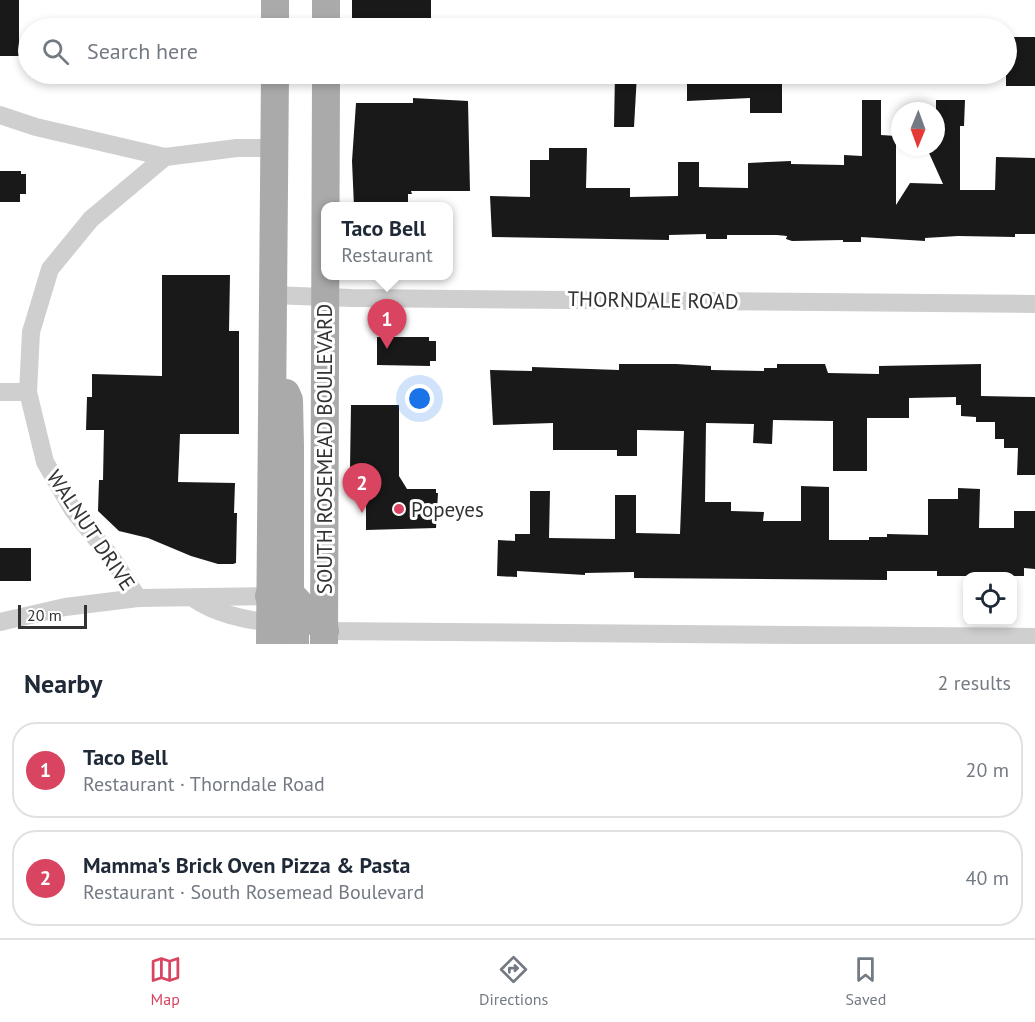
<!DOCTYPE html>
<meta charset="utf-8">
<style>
:root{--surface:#fff;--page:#f2f2f3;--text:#1f2937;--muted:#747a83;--line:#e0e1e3;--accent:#d94460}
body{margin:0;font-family:"PT Sans",sans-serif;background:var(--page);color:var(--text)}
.controls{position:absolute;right:18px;bottom:18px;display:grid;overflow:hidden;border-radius:12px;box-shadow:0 3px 9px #0003}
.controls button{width:54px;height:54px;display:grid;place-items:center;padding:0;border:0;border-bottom:2px solid var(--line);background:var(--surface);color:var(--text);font:30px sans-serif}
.compass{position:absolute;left:891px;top:102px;width:54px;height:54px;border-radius:50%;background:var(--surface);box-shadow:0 3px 9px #0003;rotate:181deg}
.scale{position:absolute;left:18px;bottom:15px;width:69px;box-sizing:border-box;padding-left:6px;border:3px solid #323232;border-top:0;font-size:16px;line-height:21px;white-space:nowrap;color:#323232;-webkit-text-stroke:4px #fff;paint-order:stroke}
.you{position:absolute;left:420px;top:399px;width:21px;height:21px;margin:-15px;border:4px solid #fff;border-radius:50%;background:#1a73e8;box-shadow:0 0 0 9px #1a73e833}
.badge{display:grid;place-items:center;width:39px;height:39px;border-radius:50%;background:var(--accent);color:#fff;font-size:20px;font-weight:700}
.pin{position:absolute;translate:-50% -50px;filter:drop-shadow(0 2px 3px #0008)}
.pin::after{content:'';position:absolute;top:32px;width:21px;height:18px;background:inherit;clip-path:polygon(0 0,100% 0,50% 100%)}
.popup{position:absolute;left:321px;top:202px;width:132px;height:78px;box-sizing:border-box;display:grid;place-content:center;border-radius:12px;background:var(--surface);filter:drop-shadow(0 2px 4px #0005);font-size:20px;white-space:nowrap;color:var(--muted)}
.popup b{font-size:22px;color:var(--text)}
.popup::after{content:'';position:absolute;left:50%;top:100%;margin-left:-12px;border:12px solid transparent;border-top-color:var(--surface)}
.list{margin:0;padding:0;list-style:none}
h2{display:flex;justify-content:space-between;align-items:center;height:78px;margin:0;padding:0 24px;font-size:26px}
h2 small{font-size:20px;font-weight:400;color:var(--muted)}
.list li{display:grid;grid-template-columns:39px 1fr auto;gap:18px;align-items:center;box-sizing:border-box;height:96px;margin:0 12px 12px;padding:0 12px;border:2px solid var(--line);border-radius:24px}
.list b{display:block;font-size:22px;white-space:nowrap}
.list p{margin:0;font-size:20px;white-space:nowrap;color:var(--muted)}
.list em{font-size:20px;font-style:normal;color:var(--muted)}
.icon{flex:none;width:33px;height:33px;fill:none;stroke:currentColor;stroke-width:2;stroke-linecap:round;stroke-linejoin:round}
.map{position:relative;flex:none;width:1035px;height:644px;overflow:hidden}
.search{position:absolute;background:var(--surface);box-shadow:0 3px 9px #0003;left:18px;right:18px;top:18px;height:66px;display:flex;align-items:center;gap:15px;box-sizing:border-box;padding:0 21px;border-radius:33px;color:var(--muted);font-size:22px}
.sheet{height:294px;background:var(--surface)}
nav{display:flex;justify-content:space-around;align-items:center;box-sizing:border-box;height:84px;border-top:2px solid var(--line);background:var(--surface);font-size:16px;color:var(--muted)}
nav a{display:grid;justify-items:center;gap:3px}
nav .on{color:var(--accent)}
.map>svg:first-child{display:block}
</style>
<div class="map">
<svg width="1035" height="644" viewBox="0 0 1035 644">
<rect width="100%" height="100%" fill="#fff"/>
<!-- building -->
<g fill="#191919">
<rect x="0" y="0" width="19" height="56"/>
<rect x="352" y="0" width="79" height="28"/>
<rect x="1006" y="37" width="29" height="49"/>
<polygon points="615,74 637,74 634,127 614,127"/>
<polygon points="687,74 782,74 782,113 750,113 750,98 687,101"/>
<polygon points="413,98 468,101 470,191 411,191 412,194 408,194 408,207 354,207 352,161 356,103 413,103"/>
<polygon points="862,100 881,100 881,135 896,136 896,205 910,183 943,184 929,153 932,147 936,147 936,100 965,100 964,126 960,126 960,190 995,190 996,157 1035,158 1035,234 1015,234 1015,237 958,236 925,238 925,241 861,237 861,242 843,242 843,240 792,241 786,239 787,236 777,235 727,235 727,239 706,239 706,234 669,235 669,240 492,237 490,196 530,197 530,160 549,160 549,148 587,148 586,188 630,188 630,197 678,196 678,162 699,162 699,187 748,188 748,163 791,161 791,164 844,165 844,155 862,156"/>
<polygon points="0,171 21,171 21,174 26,174 26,194 20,194 20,202 0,202"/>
<polygon points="162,275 230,275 229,331 239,331 239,434 180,434 178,482 235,483 234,513 237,513 236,563 233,564 218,564 191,556 148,538 119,531 98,511 99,480 103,480 104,430 86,430 87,397 92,397 92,374 162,376"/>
<polygon points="377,337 429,337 429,341 436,341 436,361 430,361 430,366 377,365"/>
<polygon points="619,364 676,364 711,366 711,370 764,371 764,368 777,368 777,364 825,364 828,373 879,374 879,366 981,364 981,396 1035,397 1035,475 1017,475 1018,448 1004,448 1004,439 995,439 995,422 976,422 976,417 961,416 961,405 956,405 956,397 909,398 909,418 867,418 867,471 833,471 833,421 773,420 772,444 753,443 754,424 706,423 705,502 731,502 731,511 764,512 763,521 801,521 801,486 829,487 829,540 869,540 869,537 887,537 887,534 928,535 928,499 958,499 958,488 980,489 979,528 1014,528 1014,511 1035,511 1035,569 1024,568 1024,576 937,576 937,571 887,571 887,580 634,578 634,572 585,573 585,575 517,571 517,577 497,576 498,540 515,541 515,534 530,534 530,491 550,491 549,538 615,539 615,495 636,495 636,533 680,534 684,431 637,430 637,456 617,456 617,450 553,450 553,423 493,425 490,370 532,371 532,367 619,370"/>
<polygon points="351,405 399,405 399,476 407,489 436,489 436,493 438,493 436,528 366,530 366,468 350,468"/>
<rect x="0" y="548" width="31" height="33"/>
</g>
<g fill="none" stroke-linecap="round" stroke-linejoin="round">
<!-- minor -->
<g stroke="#cfcfcf" stroke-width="18">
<polyline points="0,115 36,127 165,157 237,148 274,148"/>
<polyline points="271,295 351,298 1035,304"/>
<polyline points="0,392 28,392"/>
<polyline points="138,598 111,557 73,510 45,462 28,392 31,332 50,269 91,219 165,157"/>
<path d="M193 598C216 614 243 619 271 623"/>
<polyline points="0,622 65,607 138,598 269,596"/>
<polyline points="325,631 1035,637"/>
</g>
<!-- primary -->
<g stroke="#aaa" stroke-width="28">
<polyline points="275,28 275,0"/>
<polyline points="326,28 326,0"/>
<polyline points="286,393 289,400 290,446 290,593 325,631"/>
<polyline points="269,596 295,633 295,644"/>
<polyline points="270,644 275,74"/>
<polyline points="324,644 326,74"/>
</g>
</g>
<!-- markers -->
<circle fill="#d94460" stroke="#fff" stroke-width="2" cx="399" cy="509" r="6"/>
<g text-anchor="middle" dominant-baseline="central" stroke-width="6" stroke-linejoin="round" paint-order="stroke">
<!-- street labels -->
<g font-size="21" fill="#323232" stroke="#fff">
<text transform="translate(653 300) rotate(1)">THORNDALE ROAD</text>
<text transform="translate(324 449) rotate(-90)">SOUTH ROSEMEAD BOULEVARD</text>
<text transform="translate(91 530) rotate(56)">WALNUT DRIVE</text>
</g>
<!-- poi labels -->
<g font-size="21" fill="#323232" stroke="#fff" text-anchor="start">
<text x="411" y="509">Popeyes</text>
</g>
</g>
</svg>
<div class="controls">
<button><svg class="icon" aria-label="locate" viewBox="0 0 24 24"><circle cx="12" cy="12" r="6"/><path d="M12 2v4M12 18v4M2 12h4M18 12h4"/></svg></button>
</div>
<svg class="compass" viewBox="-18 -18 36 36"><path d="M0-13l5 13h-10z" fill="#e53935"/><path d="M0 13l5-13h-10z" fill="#747a83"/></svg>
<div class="scale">20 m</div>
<div class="you"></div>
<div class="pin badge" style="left:387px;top:349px">1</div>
<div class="popup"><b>Taco Bell</b>Restaurant</div>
<div class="pin badge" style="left:362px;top:513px">2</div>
<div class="search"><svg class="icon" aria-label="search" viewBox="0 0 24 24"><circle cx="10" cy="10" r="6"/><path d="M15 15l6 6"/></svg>Search here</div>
</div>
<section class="sheet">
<h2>Nearby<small>2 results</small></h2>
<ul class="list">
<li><span class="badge">1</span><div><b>Taco Bell</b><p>Restaurant · Thorndale Road</p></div><em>20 m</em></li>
<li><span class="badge">2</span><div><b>Mamma's Brick Oven Pizza &amp; Pasta</b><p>Restaurant · South Rosemead Boulevard</p></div><em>40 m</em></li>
</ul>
</section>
<nav>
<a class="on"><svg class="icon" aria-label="map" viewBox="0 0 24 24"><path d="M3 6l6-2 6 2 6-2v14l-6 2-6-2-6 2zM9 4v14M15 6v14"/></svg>Map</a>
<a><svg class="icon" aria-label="directions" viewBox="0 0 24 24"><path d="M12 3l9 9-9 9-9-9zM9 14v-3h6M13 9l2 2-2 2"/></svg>Directions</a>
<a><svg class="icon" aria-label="saved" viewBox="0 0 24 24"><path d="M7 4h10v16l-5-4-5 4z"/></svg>Saved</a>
</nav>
